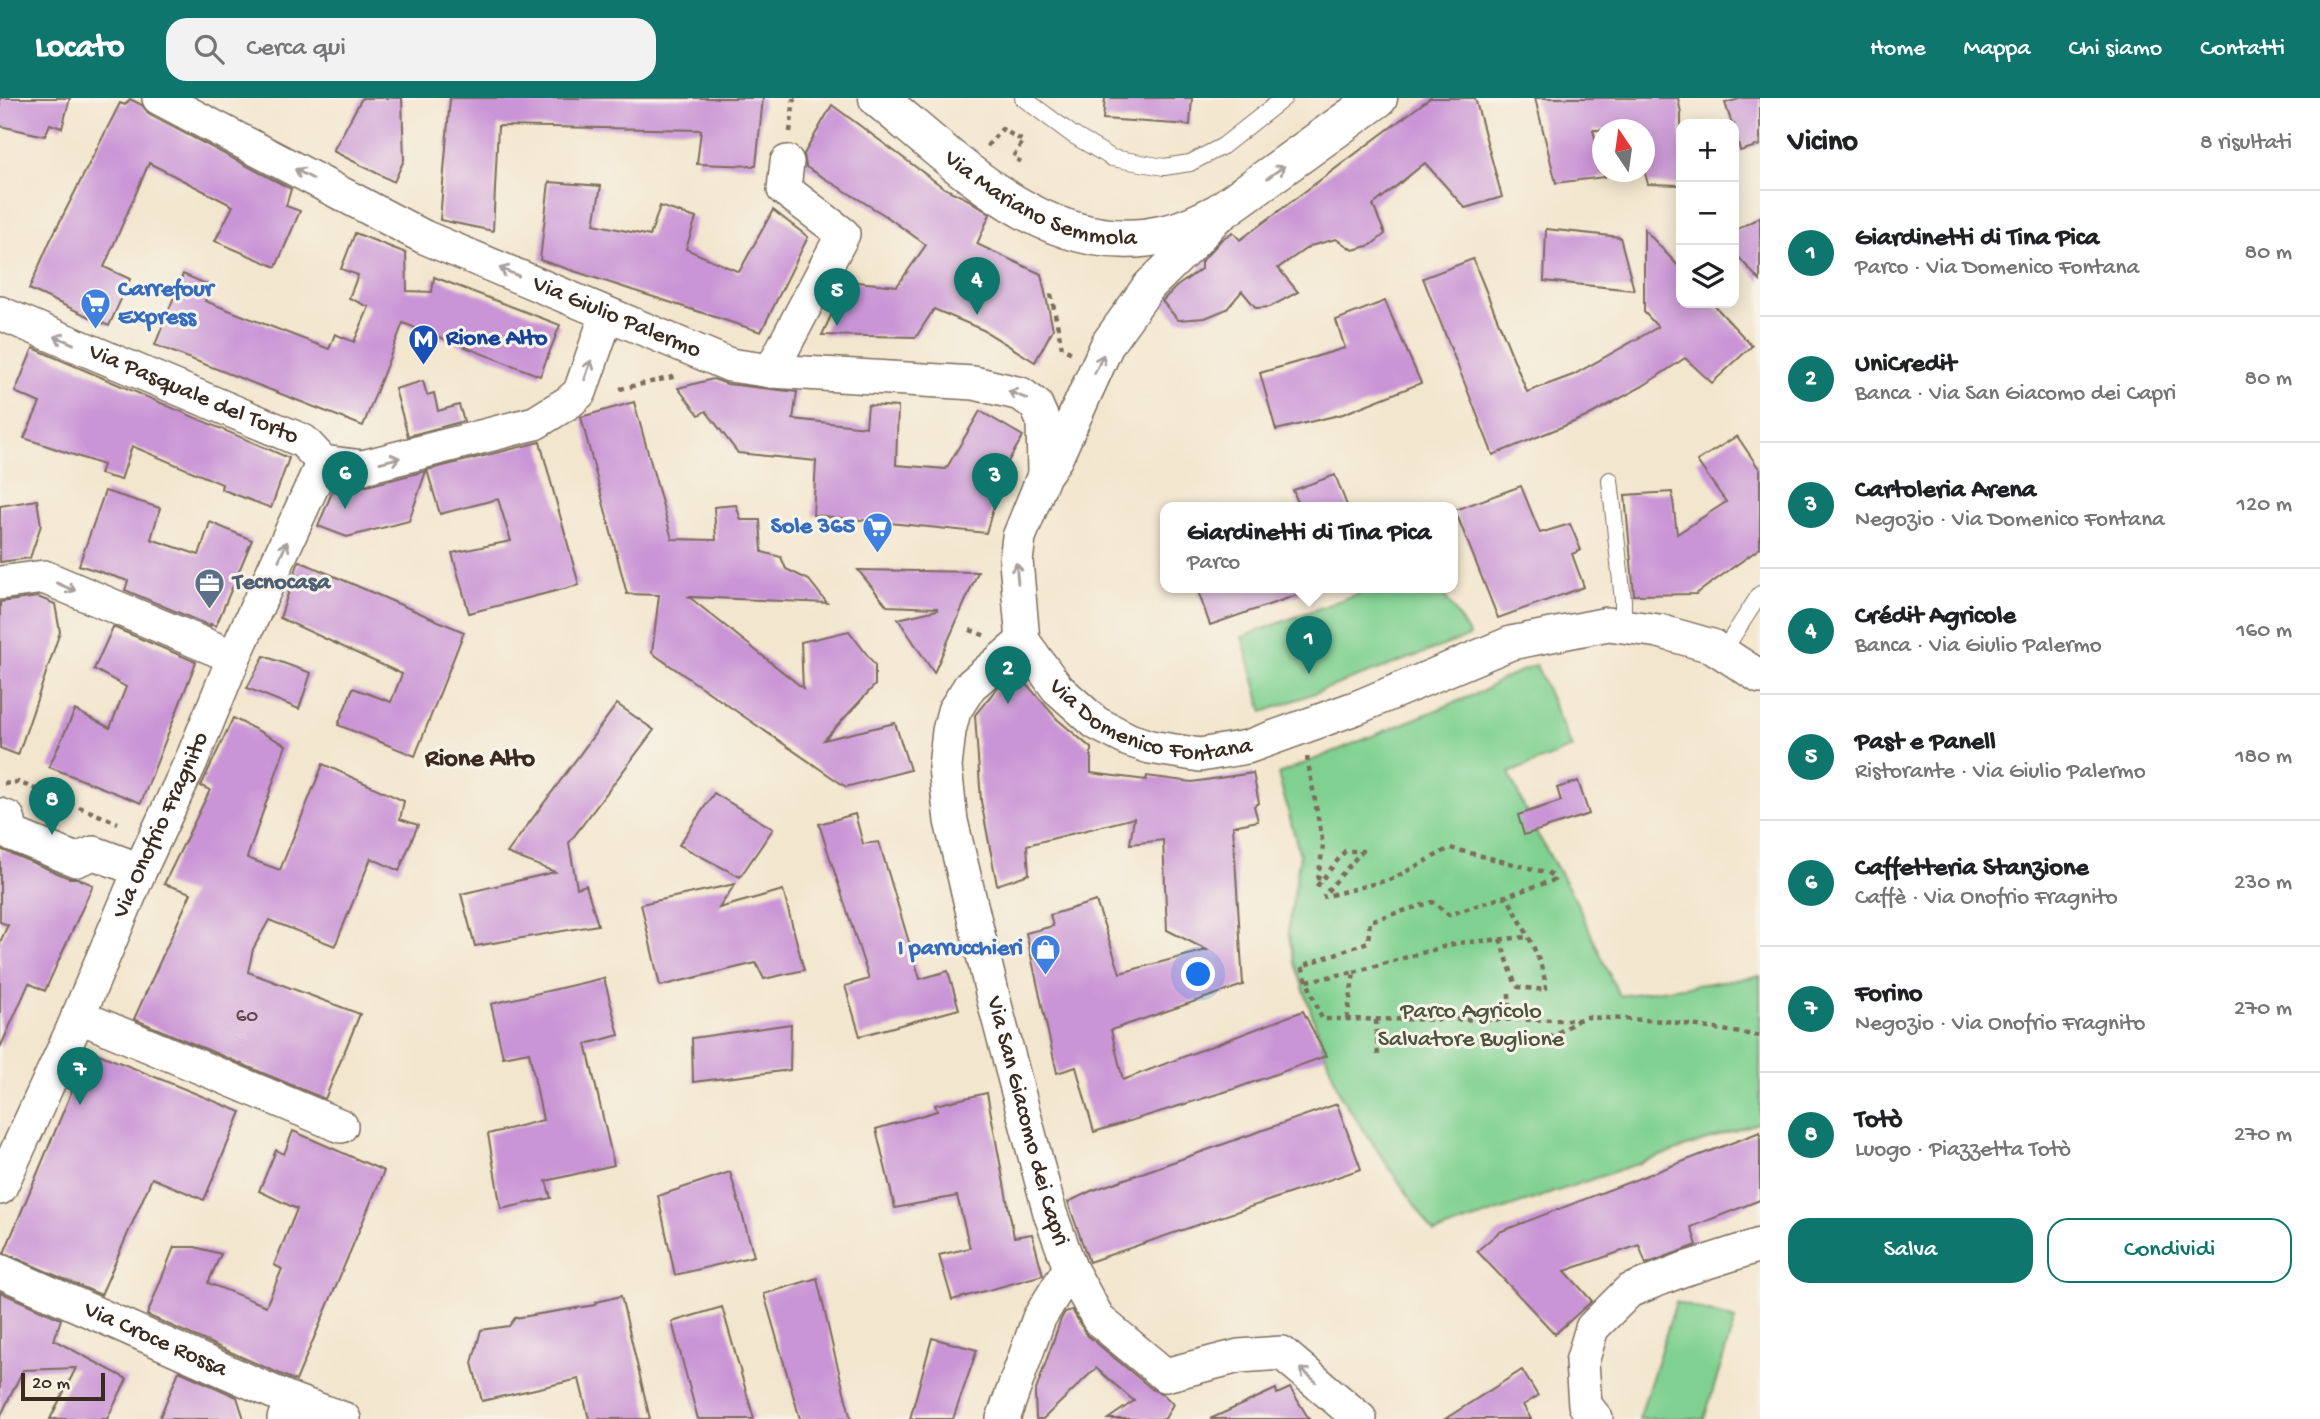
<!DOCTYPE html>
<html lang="it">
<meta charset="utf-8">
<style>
:root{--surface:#fff;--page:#f2f2f2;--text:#202124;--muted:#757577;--line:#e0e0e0;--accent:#0f766e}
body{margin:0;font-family:"Gochi Hand",sans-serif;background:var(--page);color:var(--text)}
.controls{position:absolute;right:21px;top:21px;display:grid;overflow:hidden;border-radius:14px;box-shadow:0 4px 18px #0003}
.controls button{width:63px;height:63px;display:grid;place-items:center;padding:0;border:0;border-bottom:2px solid var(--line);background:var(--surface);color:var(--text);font:35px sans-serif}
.compass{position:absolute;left:1592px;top:21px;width:63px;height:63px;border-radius:50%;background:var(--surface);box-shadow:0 4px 18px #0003;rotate:347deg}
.scale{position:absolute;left:21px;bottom:18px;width:84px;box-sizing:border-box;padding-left:7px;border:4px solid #3b2a1e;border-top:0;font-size:19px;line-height:24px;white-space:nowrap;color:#3b2a1e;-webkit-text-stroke:5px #f7f3e8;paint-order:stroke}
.you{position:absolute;left:1199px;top:877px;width:24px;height:24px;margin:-18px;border:5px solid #fff;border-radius:50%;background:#1a73e8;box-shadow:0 0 0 10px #1a73e833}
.badge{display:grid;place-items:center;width:46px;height:46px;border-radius:50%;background:var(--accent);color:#fff;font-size:23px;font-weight:700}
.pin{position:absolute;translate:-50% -58px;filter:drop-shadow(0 2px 4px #0008)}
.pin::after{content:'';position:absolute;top:37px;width:24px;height:21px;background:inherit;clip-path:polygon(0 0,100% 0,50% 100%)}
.popup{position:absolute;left:1160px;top:404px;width:298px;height:91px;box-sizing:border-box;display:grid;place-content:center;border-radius:14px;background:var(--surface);filter:drop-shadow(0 2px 5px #0005);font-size:23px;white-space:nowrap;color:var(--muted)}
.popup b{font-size:26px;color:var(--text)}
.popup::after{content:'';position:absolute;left:50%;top:100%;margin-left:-14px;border:14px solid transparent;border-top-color:var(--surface)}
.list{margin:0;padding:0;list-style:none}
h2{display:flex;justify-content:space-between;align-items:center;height:91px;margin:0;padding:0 28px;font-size:30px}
h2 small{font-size:23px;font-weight:400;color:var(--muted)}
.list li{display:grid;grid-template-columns:46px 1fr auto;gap:21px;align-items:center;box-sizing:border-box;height:126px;padding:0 28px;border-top:2px solid var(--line)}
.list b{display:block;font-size:26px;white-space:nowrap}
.list p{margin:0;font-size:23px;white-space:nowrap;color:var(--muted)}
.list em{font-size:23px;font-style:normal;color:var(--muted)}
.actions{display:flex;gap:14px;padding:21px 28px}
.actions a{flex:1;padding:16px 0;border:2px solid var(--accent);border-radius:21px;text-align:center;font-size:24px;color:var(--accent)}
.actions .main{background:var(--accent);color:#fff}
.icon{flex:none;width:38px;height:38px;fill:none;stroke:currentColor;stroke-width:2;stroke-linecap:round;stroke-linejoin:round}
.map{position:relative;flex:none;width:1760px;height:1321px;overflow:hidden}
header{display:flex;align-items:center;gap:42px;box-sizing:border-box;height:98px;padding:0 35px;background:var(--accent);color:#fff}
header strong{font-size:33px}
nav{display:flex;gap:38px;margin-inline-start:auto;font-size:24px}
.search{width:490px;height:63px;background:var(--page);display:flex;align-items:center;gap:18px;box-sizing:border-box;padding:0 24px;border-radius:21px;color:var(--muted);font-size:26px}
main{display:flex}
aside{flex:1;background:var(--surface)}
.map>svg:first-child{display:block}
</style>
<header>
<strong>Locato</strong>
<div class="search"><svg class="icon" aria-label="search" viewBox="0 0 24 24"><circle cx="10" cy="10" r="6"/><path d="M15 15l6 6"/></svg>Cerca qui</div>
<nav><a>Home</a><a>Mappa</a><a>Chi siamo</a><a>Contatti</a></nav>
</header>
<main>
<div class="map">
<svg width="1760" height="1321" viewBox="0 0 1760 1321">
<rect width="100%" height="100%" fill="#f7f3e8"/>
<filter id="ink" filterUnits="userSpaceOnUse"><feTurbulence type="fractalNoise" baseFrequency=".0143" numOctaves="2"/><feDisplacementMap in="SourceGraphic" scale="14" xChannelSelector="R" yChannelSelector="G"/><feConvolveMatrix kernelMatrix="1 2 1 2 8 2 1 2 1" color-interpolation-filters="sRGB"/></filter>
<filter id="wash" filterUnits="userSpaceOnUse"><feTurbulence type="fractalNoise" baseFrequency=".00686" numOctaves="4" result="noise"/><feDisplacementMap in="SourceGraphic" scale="28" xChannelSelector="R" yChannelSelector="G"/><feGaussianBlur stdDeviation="1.57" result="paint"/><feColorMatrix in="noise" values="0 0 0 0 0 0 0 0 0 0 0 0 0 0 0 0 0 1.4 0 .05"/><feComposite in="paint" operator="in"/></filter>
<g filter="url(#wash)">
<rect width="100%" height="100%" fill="#f3e6ce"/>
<!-- green -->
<g fill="#80d191" stroke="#5e7e58" stroke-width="2">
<polygon points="1373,490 1440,490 1470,538 1263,614 1242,539"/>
<polygon points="1536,567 1572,650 1509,675 1530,723 1577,805 1619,898 1760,878 1760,1024 1434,1135 1341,999 1326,958 1294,862 1288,833 1300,757 1278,676 1481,594 1502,581"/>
<polygon points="1676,1204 1735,1222 1704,1321 1639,1321"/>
</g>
<g id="blocks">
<!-- building -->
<g fill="#ca95d6">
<polygon points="0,0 70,0 62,30 50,26 45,38 0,28"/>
<polygon points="362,0 402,0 404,62 394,84 333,53"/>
<polygon points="450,0 763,0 756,68 697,66 701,32 498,28 493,133 440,122"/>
<polygon points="1105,0 1192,0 1190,27 1103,21"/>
<polygon points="1430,0 1475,0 1502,99 1465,110 1425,65 1373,107 1385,136 1371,147 1353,152 1336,141 1310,148 1278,170 1298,194 1270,209 1256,210 1242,193 1227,211 1205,220 1178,222 1162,203 1176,189 1201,171 1201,164 1222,141 1233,134 1240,142"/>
<polygon points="1535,0 1678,0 1681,15 1681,87 1648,86 1644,72 1644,32 1593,32 1605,79 1556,85"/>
<polygon points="1743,0 1760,0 1760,47 1740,53 1734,26 1732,26 1725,5"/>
<polygon points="130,1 142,7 150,17 291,91 286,108 300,113 276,169 215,143 233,108 149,65 104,169 130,181 109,228 29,191 50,143 120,5 125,7"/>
<polygon points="832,7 944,90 969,102 990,116 977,146 1041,176 1053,231 1035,264 983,232 934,211 916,239 822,237 847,183 897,188 926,147 886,118 806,69 804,56"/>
<polygon points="549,84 601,88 594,126 650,138 660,108 696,120 686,151 739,174 773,112 808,139 761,234 540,162"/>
<polygon points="1760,119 1760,183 1734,154 1734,133"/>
<polygon points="1546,131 1620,139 1634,192 1544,183"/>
<polygon points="1644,131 1681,171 1681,205 1712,205 1752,248 1712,285 1685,260 1643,288 1586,319 1493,357 1423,180 1473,161 1527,294 1573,277 1658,229 1644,214"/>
<polygon points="355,135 406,155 407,193 432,194 434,179 560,227 540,278 403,225 363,328 155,247 183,176 211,188 205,203 329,251 335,236 354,244 369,209 349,200 358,177 341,171"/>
<polygon points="1385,203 1421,285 1343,316 1276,332 1260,275 1345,250 1336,222"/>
<polygon points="33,250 289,360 271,410 221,391 222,386 132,348 121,382 100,376 103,367 24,340 40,305 15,294"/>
<polygon points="713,281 727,286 797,294 793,321 866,329 868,307 898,309 896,367 946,371 980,313 1023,338 1005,369 986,435 813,417 816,363 738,355 706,313 699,317 678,290"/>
<polygon points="423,283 427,297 434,295 438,313 459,307 464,323 408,338 395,291"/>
<polygon points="634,304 672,441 716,442 714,409 736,407 741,422 760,422 762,454 781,459 786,471 809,482 827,505 689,499 803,590 801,544 849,533 875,567 875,587 824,642 895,625 910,672 846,689 652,555 659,497 627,496 581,319"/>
<polygon points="1737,338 1760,372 1760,450 1696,496 1634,497 1625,397 1672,394 1677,436 1726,404 1697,363"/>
<polygon points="540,344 579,487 469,515 452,455 511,443 498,401 440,416 427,372"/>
<polygon points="426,373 409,423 347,439 318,428 336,385 367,388"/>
<polygon points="1335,377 1348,410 1300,410 1293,392"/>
<polygon points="1521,388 1540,435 1570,426 1581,452 1572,456 1584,489 1498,520 1455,412"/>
<polygon points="105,393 160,410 151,441 199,457 210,424 252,442 216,528 210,526 210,528 125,492 128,483 79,467"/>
<polygon points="37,402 41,427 30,460 0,464 0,408"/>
<polygon points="299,463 464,534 415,658 338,627 353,590 391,604 402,576 280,520"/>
<polygon points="858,472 978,474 934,575 898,521 937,512 937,510 887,508"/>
<polygon points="1197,490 1306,490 1306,494 1210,527"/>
<polygon points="38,499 55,506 60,534 18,657 0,650 0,504"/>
<polygon points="113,529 196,564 141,705 49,669 75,612 110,630 126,589 94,571"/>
<polygon points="264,558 311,575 299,611 247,590"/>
<polygon points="1020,571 1029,589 1057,621 1091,650 1091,675 1146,682 1147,678 1192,684 1253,675 1259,705 1254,708 1258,723 1233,728 1243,887 1111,932 1123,982 1303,913 1326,958 1234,991 1094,1034 1076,969 1057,975 1026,835 1053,828 1050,817 1096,803 1120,875 1207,852 1167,832 1163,742 1130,746 1134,720 1027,747 1029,776 997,787 981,703 975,617 997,590"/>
<polygon points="617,606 654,632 569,745 577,790 586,787 598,827 475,848 461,796 555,774 507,755"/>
<polygon points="233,620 286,647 247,760 280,772 323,666 404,703 400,721 418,727 399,773 371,760 335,848 269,822 253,851 248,874 360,916 325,1001 134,921 191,795 164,786 210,692 201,688"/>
<polygon points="1578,683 1589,716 1524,737 1518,717 1561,703 1557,690"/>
<polygon points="714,695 773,731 740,779 679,747"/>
<polygon points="855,716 863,746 879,744 920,881 948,873 959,911 860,938 845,888 869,881 819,726"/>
<polygon points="0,751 69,780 77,780 93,787 45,893 29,885 0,950 0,844 8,827 0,824"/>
<polygon points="735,786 719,810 783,792 804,872 764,881 756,865 660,888 641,806"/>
<polygon points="604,880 619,937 586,946 614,1067 546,1083 551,1100 501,1111 488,1036 543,1022 529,954 503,959 491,906"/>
<polygon points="791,926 790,972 693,984 692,940"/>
<polygon points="89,952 241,1014 204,1102 152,1080 101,1197 4,1155"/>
<polygon points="987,995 1014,1139 1032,1136 1043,1177 952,1202 939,1157 970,1150 957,1098 895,1110 876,1031 937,1013 935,1007"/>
<polygon points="1337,1006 1361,1071 1089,1164 1068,1104 1091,1093"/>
<polygon points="293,1033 384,1073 296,1283 147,1217 174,1149 195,1149 221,1156 208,1185 266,1208 282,1171 274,1167 297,1111 259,1093 276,1052 284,1056"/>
<polygon points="1760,1034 1760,1102 1691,1129 1697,1147 1646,1166 1639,1147 1565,1173 1592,1203 1555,1236 1477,1153 1499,1134"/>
<polygon points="730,1074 754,1158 675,1177 658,1098"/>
<polygon points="817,1180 833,1250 851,1321 800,1321 764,1196"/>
<polygon points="0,1194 61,1221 54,1242 127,1281 107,1321 50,1321 76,1270 23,1272 0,1319"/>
<polygon points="621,1198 650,1321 589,1321 579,1281 482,1303 472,1265 481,1232 509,1228 515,1220 595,1207 596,1204"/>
<polygon points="722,1209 754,1321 698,1321 672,1224"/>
<polygon points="1072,1212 1087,1237 1153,1292 1163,1296 1173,1306 1165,1321 1108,1321 1134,1303 1096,1270 1043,1321 1036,1321 1035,1295 1061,1221 1065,1214"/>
<polygon points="932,1240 977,1252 953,1321 910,1321"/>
<polygon points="1522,1272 1538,1298 1523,1307 1531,1321 1445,1321"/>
<polygon points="179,1273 237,1299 244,1321 159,1321"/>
<polygon points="1290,1290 1309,1321 1210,1321 1276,1291 1277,1296"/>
</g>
</g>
</g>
<g filter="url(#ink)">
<use href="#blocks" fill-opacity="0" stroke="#7b6c5c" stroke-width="2"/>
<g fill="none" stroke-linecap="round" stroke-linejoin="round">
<defs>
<g id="lane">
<polyline points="1023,0 1073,37 1112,60 1164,69 1190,65 1223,48 1284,0"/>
<polyline points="1610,382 1623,502 1623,528"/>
<polyline points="1722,555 1760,496"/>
</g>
<g id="street">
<path id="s1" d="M159 0 424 139 730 267 771 273 974 285 1021 296 1036 307 1043 323 1044 375"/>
<path id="s2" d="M1219 116 1194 144 1149 188 1108 245 1056 360 1044 377 1019 439 1016 463 1023 543 1057 590 1096 625 1129 642 1150 649 1200 657 1247 649 1358 609 1511 545 1608 526 1659 533 1712 548 1760 579"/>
<path id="s3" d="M0 215 303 343 323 364 363 369 535 325 569 304 580 294 607 216"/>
<polyline points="771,273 843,136 784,91 787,64"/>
<polyline points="0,485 44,479 234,559"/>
<path id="s4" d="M1023 543 970 588 954 613 949 633 945 669 951 723 995 907 1050 1115 1070 1170 1099 1222 1165 1277 1239 1258 1282 1255 1360 1321"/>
<polyline points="0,717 8,720 12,736 76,762 94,755 140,772"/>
<polyline points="78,918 341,1028"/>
<path id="s5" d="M0 1090 72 933 140 772 193 659 234 559 323 364"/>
<path id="s6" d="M0 1173 291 1302 284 1321"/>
<polyline points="291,1302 344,1321"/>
<polyline points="1003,1321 1039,1220 1070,1170"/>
<polyline points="1596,1321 1585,1307 1582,1264 1592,1230 1629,1193 1682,1172 1760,1147"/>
</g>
<g id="secondary">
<path id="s7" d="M878 0C959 66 1051 164 1166 136 1185 132 1203 123 1220 114L1378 0"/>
</g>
</defs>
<!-- lane casing -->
<use href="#lane" stroke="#7b6c5c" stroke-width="18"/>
<!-- street casing -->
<use href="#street" stroke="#7b6c5c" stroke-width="36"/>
<!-- secondary casing -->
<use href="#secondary" stroke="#7b6c5c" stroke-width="41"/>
<!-- path -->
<g stroke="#7b6c5c" stroke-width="4.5" stroke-dasharray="5 5" stroke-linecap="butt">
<polyline points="790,34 794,0"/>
<polyline points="987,48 1002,31 1023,43 1013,59 1024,66"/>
<polyline points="1051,196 1062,250 1072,255"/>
<polyline points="620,291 677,278"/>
<polyline points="970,532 986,538"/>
<polyline points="1307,659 1323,747 1317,789"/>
<polyline points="4,686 18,684 118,725"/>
<polyline points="1317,788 1345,753 1362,753 1323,798"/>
<path d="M1500 841 1515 885 1518 889 1546 892C1546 867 1520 822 1507 799"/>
<polyline points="1354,874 1457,845 1528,839"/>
<polyline points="1307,883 1302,868 1368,844 1370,823 1433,804 1449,817 1554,782 1554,779 1549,775 1450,750 1392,781 1323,799"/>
<polyline points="1509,895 1509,920"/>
<polyline points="1347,921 1354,874 1307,883 1322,921 1578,922 1587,919 1666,923 1760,938"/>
<polyline points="1376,922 1378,959"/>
<polyline points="1541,945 1577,923"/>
</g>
<!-- lane -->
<use href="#lane" stroke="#fff" stroke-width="16"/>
<!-- street -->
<use href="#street" stroke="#fff" stroke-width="33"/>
<!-- secondary -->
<use href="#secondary" stroke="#fff" stroke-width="38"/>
</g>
<!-- one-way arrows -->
<defs><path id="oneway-shaft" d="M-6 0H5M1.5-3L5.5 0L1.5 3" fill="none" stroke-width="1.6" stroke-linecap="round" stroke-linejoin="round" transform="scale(1.75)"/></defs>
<g stroke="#a79f9a">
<use href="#oneway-shaft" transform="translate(1276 74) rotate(-36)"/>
<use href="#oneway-shaft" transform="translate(304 76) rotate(-152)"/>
<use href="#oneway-shaft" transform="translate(509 174) rotate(-157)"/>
<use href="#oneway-shaft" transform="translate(64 242) rotate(-157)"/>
<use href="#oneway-shaft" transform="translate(1099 266) rotate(-65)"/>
<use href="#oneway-shaft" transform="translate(588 272) rotate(-71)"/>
<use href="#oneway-shaft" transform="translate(1018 297) rotate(-157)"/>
<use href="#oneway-shaft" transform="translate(390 362) rotate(-14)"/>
<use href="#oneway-shaft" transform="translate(283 453) rotate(-66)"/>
<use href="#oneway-shaft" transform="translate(1017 475) rotate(-95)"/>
<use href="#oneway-shaft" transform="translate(66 489) rotate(23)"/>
<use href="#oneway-shaft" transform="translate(1308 1277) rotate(-140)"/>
</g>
</g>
<!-- icons -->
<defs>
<symbol id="supermarket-pin" viewBox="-11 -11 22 30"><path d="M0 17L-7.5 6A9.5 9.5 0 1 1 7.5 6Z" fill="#3f7fe0" stroke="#f7f3e8"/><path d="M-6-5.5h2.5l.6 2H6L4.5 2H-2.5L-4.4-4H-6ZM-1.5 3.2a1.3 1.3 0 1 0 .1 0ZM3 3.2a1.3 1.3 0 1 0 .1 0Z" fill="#fff"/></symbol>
<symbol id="metro-pin" viewBox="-11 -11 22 30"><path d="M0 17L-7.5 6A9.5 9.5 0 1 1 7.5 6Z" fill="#1a4fb4" stroke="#f7f3e8"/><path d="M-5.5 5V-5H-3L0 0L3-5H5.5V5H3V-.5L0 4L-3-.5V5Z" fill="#fff"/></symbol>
<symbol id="office-pin" viewBox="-11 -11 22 30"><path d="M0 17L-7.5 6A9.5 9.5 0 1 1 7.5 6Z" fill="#5c6f8a" stroke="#f7f3e8"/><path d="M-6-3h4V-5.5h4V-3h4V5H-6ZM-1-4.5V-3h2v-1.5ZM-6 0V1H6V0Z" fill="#fff"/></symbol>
<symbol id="shop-pin" viewBox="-11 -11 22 30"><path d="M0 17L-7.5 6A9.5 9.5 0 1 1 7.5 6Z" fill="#3f7fe0" stroke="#f7f3e8"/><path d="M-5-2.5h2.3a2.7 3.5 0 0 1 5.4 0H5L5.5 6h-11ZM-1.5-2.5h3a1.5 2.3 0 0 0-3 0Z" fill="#fff"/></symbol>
</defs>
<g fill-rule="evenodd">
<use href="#supermarket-pin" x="78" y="188" width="35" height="47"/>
<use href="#metro-pin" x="406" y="224" width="35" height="47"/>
<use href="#supermarket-pin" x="860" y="412" width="35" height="47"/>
<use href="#office-pin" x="192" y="468" width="35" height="47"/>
<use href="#shop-pin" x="1028" y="834" width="35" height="47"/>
</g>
<g text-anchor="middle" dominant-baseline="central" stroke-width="6" stroke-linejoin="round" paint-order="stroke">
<!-- number labels -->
<g font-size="21" fill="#5f454c">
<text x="247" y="919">60</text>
</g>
<!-- street labels -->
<g font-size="24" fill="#3b2a1e" stroke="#f7f3e8">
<text stroke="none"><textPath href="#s7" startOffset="196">Via Mariano Semmola</textPath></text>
<text stroke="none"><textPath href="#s1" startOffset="508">Via Giulio Palermo</textPath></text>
<text stroke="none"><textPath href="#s3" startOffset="210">Via Pasquale del Torto</textPath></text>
<text stroke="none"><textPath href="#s2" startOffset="651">Via Domenico Fontana</textPath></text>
<text stroke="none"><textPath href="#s5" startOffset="397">Via Onofrio Fragnito</textPath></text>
<text stroke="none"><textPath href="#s4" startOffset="520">Via San Giacomo dei Capri</textPath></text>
<text stroke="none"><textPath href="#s6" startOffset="170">Via Croce Rossa</textPath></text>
</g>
<!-- shop labels -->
<g font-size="24" font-weight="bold" fill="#366cbe" stroke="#f7f3e8" text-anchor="end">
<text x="118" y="192" text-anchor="start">Carrefour<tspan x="118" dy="28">Express</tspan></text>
<text x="855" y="429">Sole 365</text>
<text x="1023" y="851">I parrucchieri</text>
</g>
<!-- transit labels -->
<g font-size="24" font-weight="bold" fill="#164399" stroke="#f7f3e8" text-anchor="start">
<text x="446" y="241">Rione Alto</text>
</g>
<!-- service labels -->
<g font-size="24" font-weight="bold" fill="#4e5e75" stroke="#f7f3e8" text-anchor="start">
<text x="233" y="485">Tecnocasa</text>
</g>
<!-- park labels -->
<g font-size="24" fill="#4c543b" stroke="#f7f3e8">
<text x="1471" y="914">Parco Agricolo<tspan x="1471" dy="28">Salvatore Buglione</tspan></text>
</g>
<!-- neighbourhood labels -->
<g font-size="26" font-weight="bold" fill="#3b2a1e" stroke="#f7f3e8">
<text x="480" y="662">Rione Alto</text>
</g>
</g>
</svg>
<div class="controls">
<button>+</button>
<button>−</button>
<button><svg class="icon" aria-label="layers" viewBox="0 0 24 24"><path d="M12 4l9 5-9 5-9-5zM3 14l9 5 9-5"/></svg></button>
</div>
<svg class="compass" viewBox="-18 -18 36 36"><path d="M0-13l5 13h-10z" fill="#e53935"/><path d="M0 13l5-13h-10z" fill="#757577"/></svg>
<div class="scale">20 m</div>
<div class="you"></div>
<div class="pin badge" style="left:1309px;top:576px">1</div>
<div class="popup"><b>Giardinetti di Tina Pica</b>Parco</div>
<div class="pin badge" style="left:1008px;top:606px">2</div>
<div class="pin badge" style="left:995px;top:413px">3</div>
<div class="pin badge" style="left:977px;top:217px">4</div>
<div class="pin badge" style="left:837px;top:228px">5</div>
<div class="pin badge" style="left:345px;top:411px">6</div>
<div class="pin badge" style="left:80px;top:1007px">7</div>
<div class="pin badge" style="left:52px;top:737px">8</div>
</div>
<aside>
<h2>Vicino<small>8 risultati</small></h2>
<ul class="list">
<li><span class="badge">1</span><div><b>Giardinetti di Tina Pica</b><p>Parco · Via Domenico Fontana</p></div><em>80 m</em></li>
<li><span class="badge">2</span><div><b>UniCredit</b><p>Banca · Via San Giacomo dei Capri</p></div><em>80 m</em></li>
<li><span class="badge">3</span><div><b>Cartoleria Arena</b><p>Negozio · Via Domenico Fontana</p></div><em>120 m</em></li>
<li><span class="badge">4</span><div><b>Crédit Agricole</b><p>Banca · Via Giulio Palermo</p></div><em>160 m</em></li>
<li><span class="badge">5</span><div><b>Past e Panell</b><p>Ristorante · Via Giulio Palermo</p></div><em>180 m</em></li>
<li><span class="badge">6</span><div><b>Caffetteria Stanzione</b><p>Caffè · Via Onofrio Fragnito</p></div><em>230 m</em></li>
<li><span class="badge">7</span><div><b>Forino</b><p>Negozio · Via Onofrio Fragnito</p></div><em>270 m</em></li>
<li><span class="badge">8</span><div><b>Totò</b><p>Luogo · Piazzetta Totò</p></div><em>270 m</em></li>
</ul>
<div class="actions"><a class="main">Salva</a><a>Condividi</a></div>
</aside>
</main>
